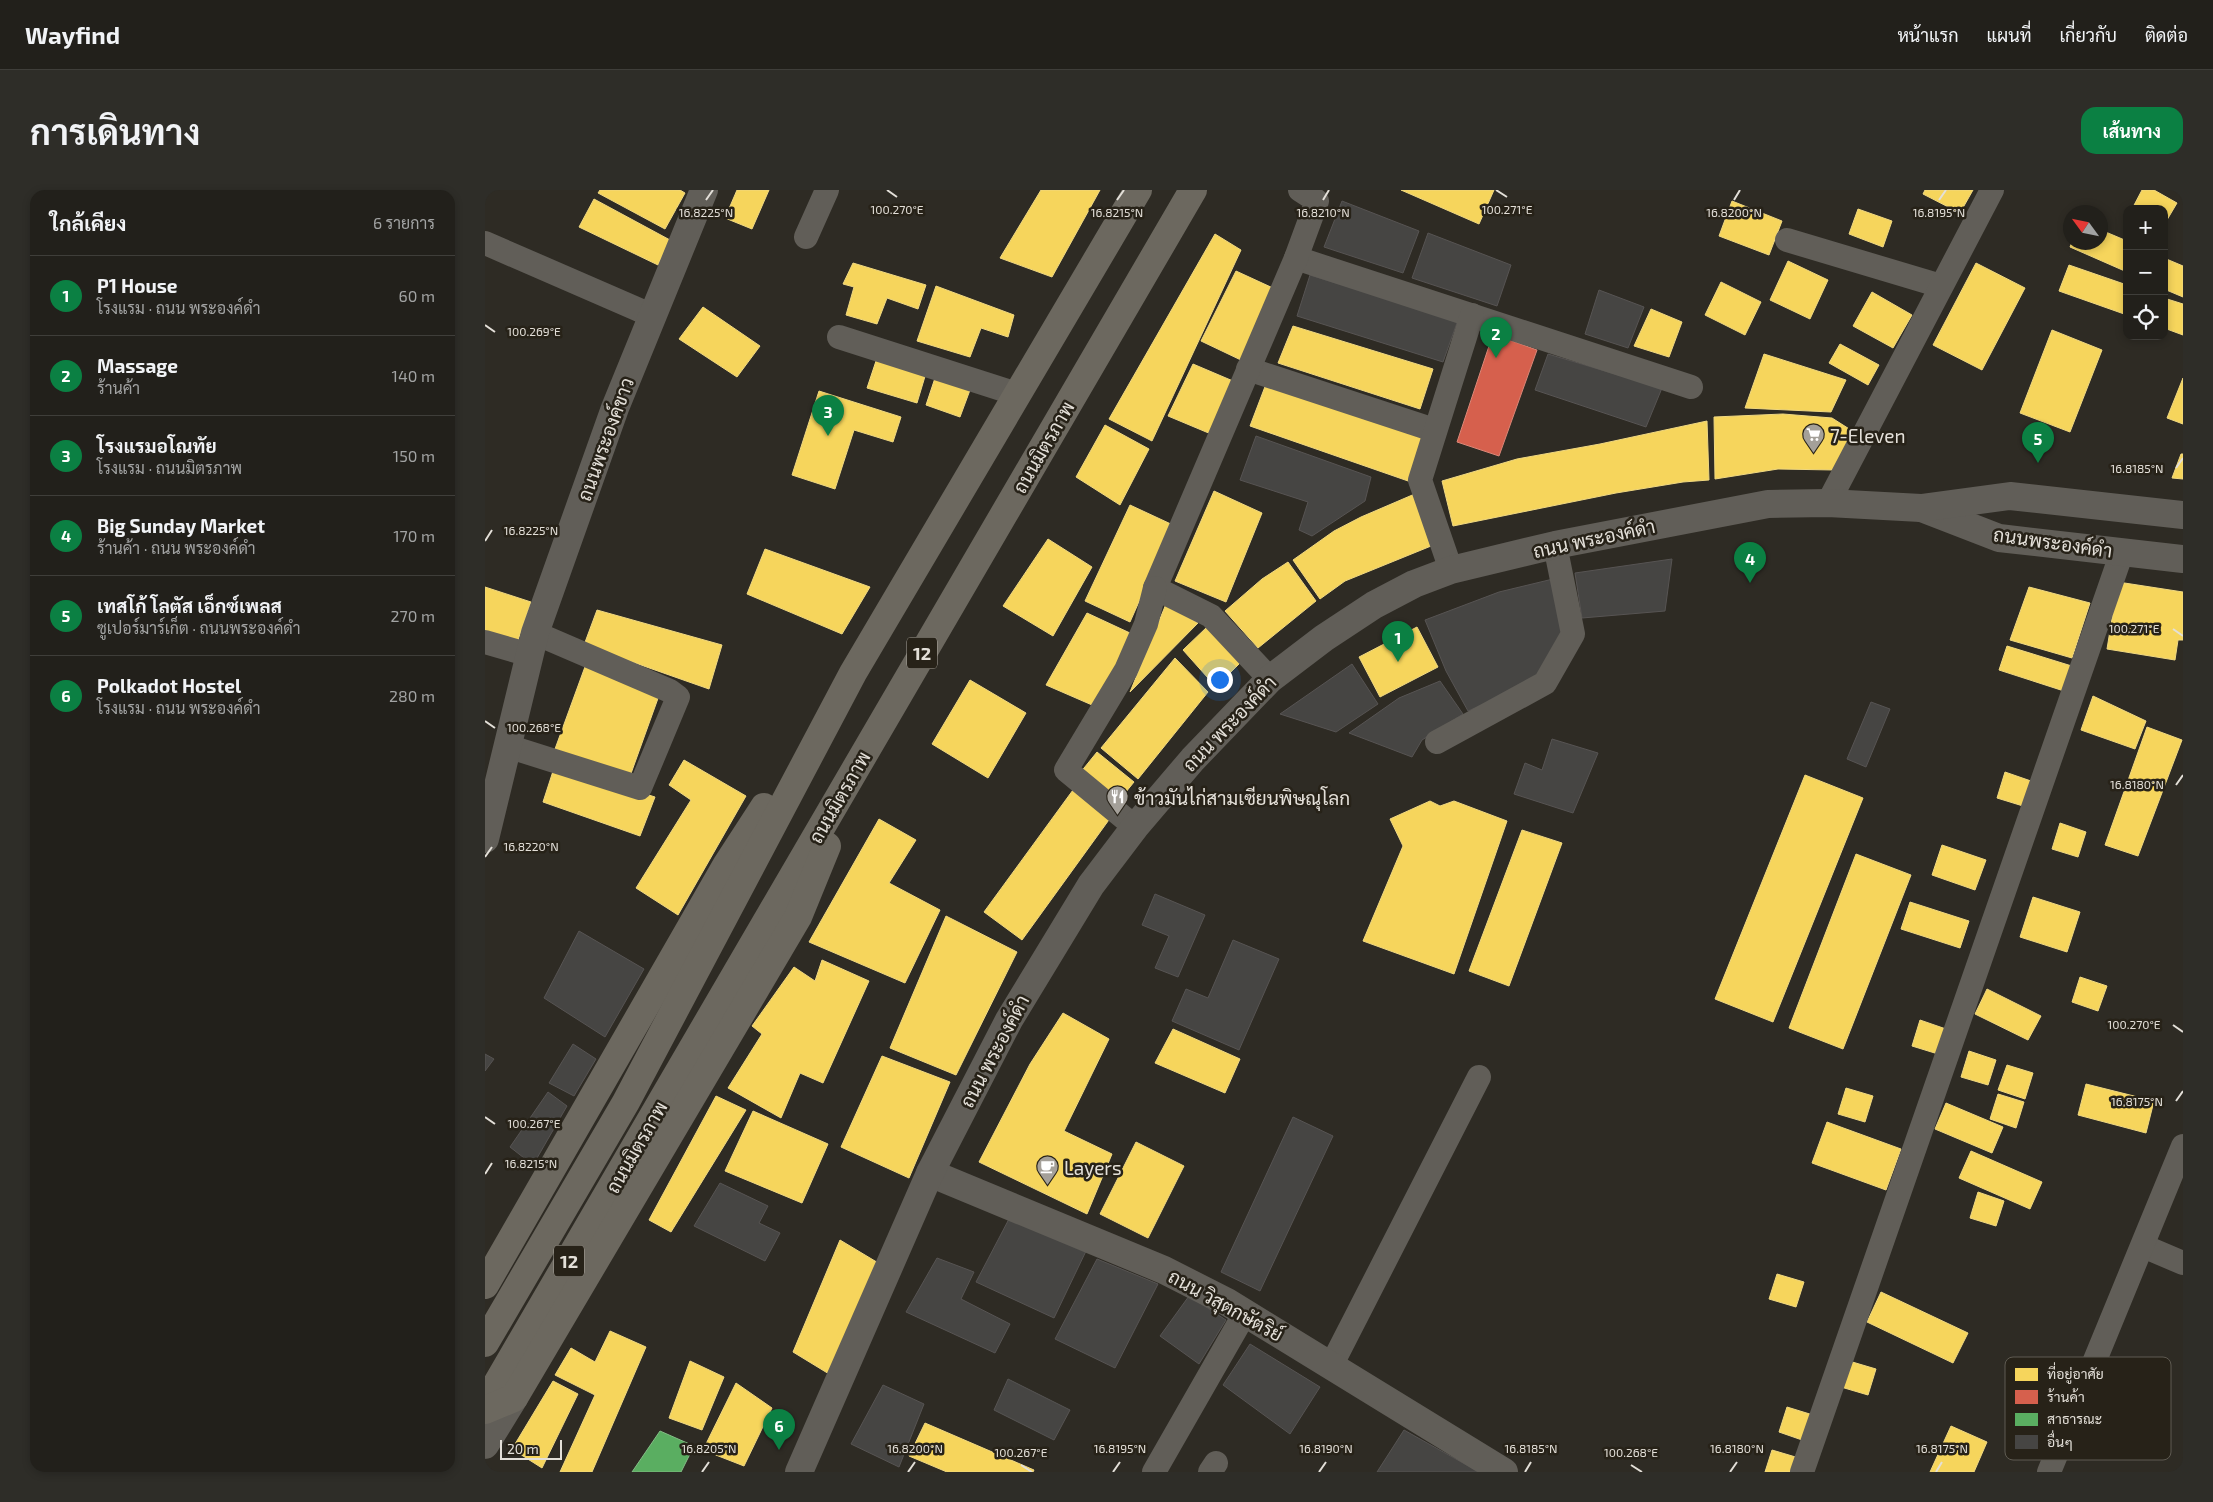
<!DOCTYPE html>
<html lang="th">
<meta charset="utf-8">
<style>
:root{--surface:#22201b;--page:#2e2d28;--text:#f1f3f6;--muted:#a2a3a3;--line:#3f3e3a;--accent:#0b8043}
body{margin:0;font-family:"Exo 2",Sarabun,sans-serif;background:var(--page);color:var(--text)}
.controls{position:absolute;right:15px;top:15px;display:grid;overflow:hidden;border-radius:10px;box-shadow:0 2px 8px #0003}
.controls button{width:45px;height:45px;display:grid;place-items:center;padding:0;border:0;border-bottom:1px solid var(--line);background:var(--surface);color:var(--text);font:25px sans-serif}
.compass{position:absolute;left:1578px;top:15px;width:45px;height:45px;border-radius:50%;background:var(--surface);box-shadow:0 2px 8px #0003;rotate:303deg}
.scale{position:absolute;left:15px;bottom:12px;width:62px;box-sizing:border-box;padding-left:5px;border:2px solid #e3dfd8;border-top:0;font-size:14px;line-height:18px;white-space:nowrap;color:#e3dfd8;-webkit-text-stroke:4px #272218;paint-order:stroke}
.you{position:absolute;left:734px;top:489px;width:18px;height:18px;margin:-12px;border:4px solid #fff;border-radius:50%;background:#1a73e8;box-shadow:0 0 0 8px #1a73e833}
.badge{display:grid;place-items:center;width:32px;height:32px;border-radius:50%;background:var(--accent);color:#fff;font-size:16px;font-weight:700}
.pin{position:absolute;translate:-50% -41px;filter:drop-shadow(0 1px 2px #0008)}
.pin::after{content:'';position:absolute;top:26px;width:18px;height:15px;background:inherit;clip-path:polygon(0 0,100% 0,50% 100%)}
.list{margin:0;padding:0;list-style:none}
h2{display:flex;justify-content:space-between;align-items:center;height:65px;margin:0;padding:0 20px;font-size:21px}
h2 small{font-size:16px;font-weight:400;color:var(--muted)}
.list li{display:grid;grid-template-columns:32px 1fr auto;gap:15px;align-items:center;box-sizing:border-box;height:80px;padding:0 20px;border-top:1px solid var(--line)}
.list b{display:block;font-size:19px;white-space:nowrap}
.list p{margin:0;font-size:16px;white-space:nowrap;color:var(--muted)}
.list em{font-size:16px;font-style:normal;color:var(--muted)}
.icon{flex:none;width:28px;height:28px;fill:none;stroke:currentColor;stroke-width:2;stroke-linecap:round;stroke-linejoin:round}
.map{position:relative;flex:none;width:1698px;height:1282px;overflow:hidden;border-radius:15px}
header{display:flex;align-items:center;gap:30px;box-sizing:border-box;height:70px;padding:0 25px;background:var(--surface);border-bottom:1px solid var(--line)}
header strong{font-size:24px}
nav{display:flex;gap:28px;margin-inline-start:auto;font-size:18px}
.intro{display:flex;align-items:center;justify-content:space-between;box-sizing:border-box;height:120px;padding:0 30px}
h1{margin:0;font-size:35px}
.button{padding:12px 22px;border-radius:15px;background:var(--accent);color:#fff;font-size:18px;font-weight:700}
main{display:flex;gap:30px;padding:0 30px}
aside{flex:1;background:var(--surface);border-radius:15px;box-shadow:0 2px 8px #0003}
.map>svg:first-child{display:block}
</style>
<header>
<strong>Wayfind</strong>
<nav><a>หน้าแรก</a><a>แผนที่</a><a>เกี่ยวกับ</a><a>ติดต่อ</a></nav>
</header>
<div class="intro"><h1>การเดินทาง</h1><a class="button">เส้นทาง</a></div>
<main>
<aside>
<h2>ใกล้เคียง<small>6 รายการ</small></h2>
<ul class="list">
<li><span class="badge">1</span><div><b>P1 House</b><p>โรงแรม · ถนน พระองค์ดำ</p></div><em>60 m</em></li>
<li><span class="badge">2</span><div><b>Massage</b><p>ร้านค้า</p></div><em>140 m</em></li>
<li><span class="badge">3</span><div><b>โรงแรมอโณทัย</b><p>โรงแรม · ถนนมิตรภาพ</p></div><em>150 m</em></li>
<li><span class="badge">4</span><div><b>Big Sunday Market</b><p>ร้านค้า · ถนน พระองค์ดำ</p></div><em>170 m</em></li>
<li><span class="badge">5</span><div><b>เทสโก้ โลตัส เอ็กซ์เพลส</b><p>ซูเปอร์มาร์เก็ต · ถนนพระองค์ดำ</p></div><em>270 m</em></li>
<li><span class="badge">6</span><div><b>Polkadot Hostel</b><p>โรงแรม · ถนน พระองค์ดำ</p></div><em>280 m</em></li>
</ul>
</aside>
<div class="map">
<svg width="1698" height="1282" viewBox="0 0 1698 1282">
<rect width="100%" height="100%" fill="#2e2b24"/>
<!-- homes -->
<g fill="#f6d55c" stroke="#f0d881">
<polygon points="115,0 195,0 200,3 180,39 113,3"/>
<polygon points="252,0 284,0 267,39 240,28"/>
<polygon points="556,0 615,0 567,87 515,68"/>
<polygon points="916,0 1009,0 994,34"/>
<polygon points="1440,0 1488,0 1475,23 1438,4"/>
<polygon points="1657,0 1669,0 1692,13 1679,35 1679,19 1647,19"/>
<polygon points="109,9 185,50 173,75 94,37"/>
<polygon points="1247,11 1297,31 1284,65 1234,46"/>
<polygon points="1373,19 1407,31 1398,57 1364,44"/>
<polygon points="1616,40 1642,51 1642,82 1585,57 1587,52 1616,52"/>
<polygon points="730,44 756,60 667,251 624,229"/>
<polygon points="1679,68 1698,76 1698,107 1679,99"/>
<polygon points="1303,71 1343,90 1325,129 1285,110"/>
<polygon points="368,73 441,95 433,119 402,108 392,134 361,125 369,97 358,94"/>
<polygon points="1491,73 1540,98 1497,180 1448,155"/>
<polygon points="1584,75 1642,95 1642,125 1574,101"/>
<polygon points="751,81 790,99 758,171 716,151"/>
<polygon points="1236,92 1276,112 1260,145 1220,125"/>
<polygon points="451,96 529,125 523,147 496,138 485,167 432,151"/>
<polygon points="1387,102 1427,125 1408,158 1368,136"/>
<polygon points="1679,108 1698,114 1698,145 1679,138"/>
<polygon points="218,117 275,156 252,187 194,149"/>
<polygon points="1166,119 1197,132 1184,167 1149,156"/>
<polygon points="808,136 948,179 935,219 793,173"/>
<polygon points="1567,140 1617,160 1585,242 1535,223"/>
<polygon points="1355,154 1394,175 1383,195 1344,173"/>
<polygon points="1279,164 1361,190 1346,222 1260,218"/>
<polygon points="392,168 441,183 432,213 382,198"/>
<polygon points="708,174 748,191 726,244 683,226"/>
<polygon points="450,188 485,200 475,227 441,215"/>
<polygon points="1698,188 1698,234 1682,228"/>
<polygon points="781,194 937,247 926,292 765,236"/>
<polygon points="334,201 416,227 408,252 369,240 350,299 307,285"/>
<polygon points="1298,224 1347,228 1369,242 1349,280 1293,279 1230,289 1229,227"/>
<polygon points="1222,231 1224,290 1198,292 1131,303 968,336 957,291 1032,269 1115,254"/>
<polygon points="620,235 664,259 635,315 591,287"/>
<polygon points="1696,264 1698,264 1698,289 1687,288"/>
<polygon points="729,301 777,323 741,412 690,391"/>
<polygon points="932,303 951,354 860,391 835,409 808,370 849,341 876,327"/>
<polygon points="645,315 688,335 645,432 600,411"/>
<polygon points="563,349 607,377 568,446 518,416"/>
<polygon points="280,359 385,397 357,444 262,404"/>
<polygon points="803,372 831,411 773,458 740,421 777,389"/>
<polygon points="1633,392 1698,402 1698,450 1693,450 1690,470 1622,459"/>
<polygon points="0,397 46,412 31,456 0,447"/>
<polygon points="1544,397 1605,413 1587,468 1525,450"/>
<polygon points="681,414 713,433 645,502"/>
<polygon points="112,420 237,455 224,499 99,455"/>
<polygon points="602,423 645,443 614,518 561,495"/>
<polygon points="722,437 755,473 731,497 698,460"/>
<polygon points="932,437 953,477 895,507 874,467"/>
<polygon points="1522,456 1590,477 1582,502 1514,480"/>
<polygon points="690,468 723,502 653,589 616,558"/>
<polygon points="101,474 176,500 144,589 70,559"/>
<polygon points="485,490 541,523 503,588 447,554"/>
<polygon points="1608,506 1661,531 1650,559 1596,540"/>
<polygon points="1662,537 1697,550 1653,666 1620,655"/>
<polygon points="612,562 649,592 632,613 595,583"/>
<polygon points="199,570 261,606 193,725 151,698 206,610 184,595"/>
<polygon points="70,575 170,607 155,646 58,612"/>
<polygon points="1520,582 1546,591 1538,616 1512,608"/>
<polygon points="1320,585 1378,608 1288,832 1230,809"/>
<polygon points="588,600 626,627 537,750 499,722"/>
<polygon points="945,611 955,616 969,611 1022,631 969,784 878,751 918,656 905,629"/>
<polygon points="394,629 431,650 404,693 455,720 420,793 324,752"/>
<polygon points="1575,633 1601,642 1593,667 1567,659"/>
<polygon points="1037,640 1077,653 1024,796 984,781"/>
<polygon points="1457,655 1501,670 1490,700 1447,685"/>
<polygon points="1371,664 1426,685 1358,859 1304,838"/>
<polygon points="1548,707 1595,722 1582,762 1535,747"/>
<polygon points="1425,712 1484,731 1475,758 1416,739"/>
<polygon points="461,726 532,762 471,885 405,858"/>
<polygon points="337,770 384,791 338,893 315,883 296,928 243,898 277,844 267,836 309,777 330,791"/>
<polygon points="1595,787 1622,796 1613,821 1587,812"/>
<polygon points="1502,799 1556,826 1543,850 1490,824"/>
<polygon points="578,823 624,849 579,941 627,964 602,1024 494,972 545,874"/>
<polygon points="1435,830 1461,839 1453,864 1427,856"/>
<polygon points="688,839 755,869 740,903 670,873"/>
<polygon points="1484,861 1511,870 1503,895 1476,887"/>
<polygon points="397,866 465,892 424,988 356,957"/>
<polygon points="1522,875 1548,883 1540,909 1513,900"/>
<polygon points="1601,894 1669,911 1661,943 1593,925"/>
<polygon points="1361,898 1388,906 1380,932 1353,924"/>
<polygon points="1513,904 1539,912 1531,938 1505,929"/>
<polygon points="231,906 261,920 186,1042 164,1030"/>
<polygon points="1461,913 1518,937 1507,963 1450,939"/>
<polygon points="268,921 343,954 317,1013 240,981"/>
<polygon points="1342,932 1416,959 1401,1000 1327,973"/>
<polygon points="651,952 699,976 663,1048 615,1024"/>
<polygon points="1486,961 1557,992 1545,1019 1474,988"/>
<polygon points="1493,1002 1519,1011 1511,1036 1485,1028"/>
<polygon points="355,1050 395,1074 349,1187 308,1162"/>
<polygon points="1292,1084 1319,1092 1311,1117 1284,1109"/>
<polygon points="1396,1102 1483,1143 1468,1173 1382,1132"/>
<polygon points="125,1141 161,1157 107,1282 75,1282 110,1205 70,1185 86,1158 110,1172"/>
<polygon points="205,1171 239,1187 217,1240 184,1228"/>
<polygon points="1364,1171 1391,1179 1383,1205 1356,1197"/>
<polygon points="68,1191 93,1204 57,1278 27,1259"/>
<polygon points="251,1193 287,1218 259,1276 218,1260"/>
<polygon points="1302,1217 1328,1225 1320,1251 1294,1242"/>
<polygon points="440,1233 549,1280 548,1282 462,1282 424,1266"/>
<polygon points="1466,1236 1502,1252 1489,1282 1445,1282"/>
<polygon points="1287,1260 1314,1268 1309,1282 1280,1282"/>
</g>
<!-- shops -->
<polygon fill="#d6604d" stroke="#da8677" points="1008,144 1052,160 1014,266 972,252"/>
<!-- public -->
<polygon fill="#5aae61" stroke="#83bd85" points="175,1241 209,1256 196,1282 147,1282"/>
<!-- building -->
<g fill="#464543" stroke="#575453">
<polygon points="857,11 934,41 918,83 839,57"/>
<polygon points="943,43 1026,75 1012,116 927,88"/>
<polygon points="825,85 973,130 958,172 812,126"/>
<polygon points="1114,100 1159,117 1143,158 1100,144"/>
<polygon points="1063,164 1177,198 1161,237 1050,200"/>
<polygon points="771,246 886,287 880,311 827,346 814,340 823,312 755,290"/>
<polygon points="1187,369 1180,421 1097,428 1090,383"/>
<polygon points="1068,389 1083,440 1054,489 983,521 961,481 940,430 1014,402"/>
<polygon points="867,474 893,514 851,542 795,524"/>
<polygon points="955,491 978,524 937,550 927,567 864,543 914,508"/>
<polygon points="1386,512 1405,519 1381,577 1362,569"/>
<polygon points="1067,549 1113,563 1088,623 1029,604 1040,573 1057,580"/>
<polygon points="670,704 720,725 693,787 670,778 684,746 657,735"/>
<polygon points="94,741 159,779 120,847 59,808"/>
<polygon points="748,750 794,769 754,860 687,831 701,799 723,808"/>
<polygon points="88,854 111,869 89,906 64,893"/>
<polygon points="0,864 9,869 0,881"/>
<polygon points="63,902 82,916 48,975 25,957"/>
<polygon points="808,927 848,946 775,1101 736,1082"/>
<polygon points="235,993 283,1016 274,1033 295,1043 280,1071 209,1036"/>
<polygon points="525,1027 602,1059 569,1128 491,1092"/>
<polygon points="452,1068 489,1082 476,1109 525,1134 510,1163 421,1122"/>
<polygon points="612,1069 673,1094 630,1178 570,1149"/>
<polygon points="704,1106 741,1130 714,1174 675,1146"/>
<polygon points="765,1154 835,1197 805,1244 738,1195"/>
<polygon points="523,1189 585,1220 569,1250 509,1220"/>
<polygon points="398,1195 439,1214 414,1277 366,1254"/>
<polygon points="919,1240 994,1282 892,1282"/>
</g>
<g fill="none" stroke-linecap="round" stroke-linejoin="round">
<!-- minor -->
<g stroke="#615e58" stroke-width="24">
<polyline points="321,47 342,0"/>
<polyline points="1302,50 1456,96"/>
<polyline points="0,53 168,126"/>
<polyline points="811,68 1206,197"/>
<polyline points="354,147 532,204"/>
<polyline points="763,179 949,240"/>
<polyline points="1343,313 1507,0"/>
<polyline points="966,380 935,290 987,125"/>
<polyline points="0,452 45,465"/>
<polyline points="785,489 726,426 670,398 811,68 832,11 815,0"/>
<polyline points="952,552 1060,493 1088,444 1070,355"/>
<polyline points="22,556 155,598 193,507 185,501 50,443"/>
<polyline points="650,637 581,580 641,480 661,434 670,398"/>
<polyline points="1658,1056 1698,1073"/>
<polyline points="846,1176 994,887"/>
<polyline points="669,1282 760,1123"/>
<polyline points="725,1282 731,1273"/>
<polyline points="1317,1282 1637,362"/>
<polyline points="1564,1282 1698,956"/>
</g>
<!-- tertiary -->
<g stroke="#615e58" stroke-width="28">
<polyline points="1439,319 1514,348 1698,369"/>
<polyline points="0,649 50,443 130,218 219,0"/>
<polyline points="445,983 679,1080 742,1112 1019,1282"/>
<polyline points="0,1255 29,1208"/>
<polyline points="314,1282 445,983 524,830 606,695 650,637 708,569 785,489 839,448 889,415 929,394 966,380 1070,355 1283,314 1343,313 1436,318 1525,306 1698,325"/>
</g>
<!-- primary -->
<g stroke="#6c685f" stroke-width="28">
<polyline points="0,1095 242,674 279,617"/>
<polyline points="0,1153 141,912 368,483 653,0"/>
<polyline points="0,1214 708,0"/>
<polyline points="0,1220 29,1208 313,727 342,656"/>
</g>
</g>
<!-- ticks -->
<path fill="none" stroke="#e3dfd8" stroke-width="2" d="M402 0 412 7M1011 0 1022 7M221 10 228 0M632 10 639 0M838 10 844 0M1249 10 1255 0M1454 10 1461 0M0 135 10 142M1691 278 1698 268M0 351 7 340M1688 439 1698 446M0 531 10 538M1691 595 1698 585M0 667 7 657M1688 835 1698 842M1691 911 1698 901M0 927 10 934M0 984 7 973M536 1275 547 1282M1146 1275 1157 1282M217 1282 224 1272M423 1282 430 1272M628 1282 635 1272M834 1282 841 1272M1040 1282 1046 1272M1245 1282 1252 1272M1451 1282 1457 1272"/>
<!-- icons -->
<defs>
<symbol id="supermarket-pin" viewBox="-11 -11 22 30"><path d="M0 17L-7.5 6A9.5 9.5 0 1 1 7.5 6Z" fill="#a4a099" stroke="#272218"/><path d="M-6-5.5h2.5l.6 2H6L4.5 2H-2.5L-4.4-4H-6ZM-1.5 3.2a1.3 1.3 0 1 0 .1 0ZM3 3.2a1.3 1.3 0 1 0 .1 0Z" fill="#fff"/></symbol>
<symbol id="restaurant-pin" viewBox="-11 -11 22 30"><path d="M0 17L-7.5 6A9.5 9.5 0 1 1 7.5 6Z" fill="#a4a099" stroke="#272218"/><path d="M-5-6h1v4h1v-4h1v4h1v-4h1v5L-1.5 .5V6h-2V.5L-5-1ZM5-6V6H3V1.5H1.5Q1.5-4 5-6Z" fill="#fff"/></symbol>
<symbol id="cafe-pin" viewBox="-11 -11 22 30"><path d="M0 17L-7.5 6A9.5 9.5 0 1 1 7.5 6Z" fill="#a4a099" stroke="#272218"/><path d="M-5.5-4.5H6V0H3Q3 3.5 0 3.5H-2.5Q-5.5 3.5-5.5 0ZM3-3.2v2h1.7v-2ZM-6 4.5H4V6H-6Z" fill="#fff"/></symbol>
</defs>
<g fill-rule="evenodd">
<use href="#supermarket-pin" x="1316" y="232" width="25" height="34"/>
<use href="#restaurant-pin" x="620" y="594" width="25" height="34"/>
<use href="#cafe-pin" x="550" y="964" width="25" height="34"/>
</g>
<g text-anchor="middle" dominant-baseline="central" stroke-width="5" stroke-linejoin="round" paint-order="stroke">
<!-- shield labels -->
<g fill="#272218" stroke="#aba69e" stroke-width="1">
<rect x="422" y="447.5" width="30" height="31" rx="4"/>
<rect x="69" y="1055.5" width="30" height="31" rx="4"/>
</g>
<g font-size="18" font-weight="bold" fill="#e3dfd8">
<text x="437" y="463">12</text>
<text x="84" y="1071">12</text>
</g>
<!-- poi labels -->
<g font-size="19" fill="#e3dfd8" stroke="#272218" text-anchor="start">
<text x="1345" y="245">7-Eleven</text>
<text x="649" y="607">ข้าวมันไก่สามเซียนพิษณุโลก</text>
<text x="579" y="977">Layers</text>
</g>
<!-- street labels -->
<g font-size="19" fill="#e3dfd8" stroke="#272218">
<text transform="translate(120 249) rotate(-70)">ถนนพระองค์ขาว</text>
<text transform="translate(558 257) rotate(-60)">ถนนมิตรภาพ</text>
<text transform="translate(1109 348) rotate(-12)">ถนน พระองค์ดำ</text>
<text transform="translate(1568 352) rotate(8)">ถนนพระองค์ดำ</text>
<text transform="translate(744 533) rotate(-46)">ถนน พระองค์ดำ</text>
<text transform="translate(354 607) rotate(-60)">ถนนมิตรภาพ</text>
<text transform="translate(509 861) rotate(-62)">ถนน พระองค์ดำ</text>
<text transform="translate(151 957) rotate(-60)">ถนนมิตรภาพ</text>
<text transform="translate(741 1115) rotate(29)">ถนน วิสุตกษัตริย์</text>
</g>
</g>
<!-- legend -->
<rect x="1520" y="1167" width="166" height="103" rx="8" fill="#272218" stroke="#5f5b52" stroke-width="1"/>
<rect x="1530" y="1178" width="23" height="13" fill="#f6d55c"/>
<rect x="1530" y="1200" width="23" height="14" fill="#d6604d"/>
<rect x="1530" y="1223" width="23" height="13" fill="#5aae61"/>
<rect x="1530" y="1245" width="23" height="14" fill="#464543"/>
<g font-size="14" fill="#e3dfd8">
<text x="1562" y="1189">ที่อยู่อาศัย</text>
<text x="1562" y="1212">ร้านค้า</text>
<text x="1562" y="1234">สาธารณะ</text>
<text x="1562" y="1257">อื่นๆ</text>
</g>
<g font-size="12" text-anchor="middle" fill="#e3dfd8" stroke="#272218" stroke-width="5" stroke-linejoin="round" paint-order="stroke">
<text x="412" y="24">100.270°E</text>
<text x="1022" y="24">100.271°E</text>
<text x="838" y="27">16.8210°N</text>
<text x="1249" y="27">16.8200°N</text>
<text x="1454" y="27">16.8195°N</text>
<text x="221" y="27">16.8225°N</text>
<text x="632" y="27">16.8215°N</text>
<text x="49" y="146">100.269°E</text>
<text x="1652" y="283">16.8185°N</text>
<text x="46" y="345">16.8225°N</text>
<text x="1649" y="443">100.271°E</text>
<text x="49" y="542">100.268°E</text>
<text x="1652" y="599">16.8180°N</text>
<text x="46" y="661">16.8220°N</text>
<text x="1649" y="839">100.270°E</text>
<text x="1652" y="916">16.8175°N</text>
<text x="49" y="938">100.267°E</text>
<text x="46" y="978">16.8215°N</text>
<text x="224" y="1263">16.8205°N</text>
<text x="430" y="1263">16.8200°N</text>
<text x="635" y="1263">16.8195°N</text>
<text x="841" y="1263">16.8190°N</text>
<text x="1046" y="1263">16.8185°N</text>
<text x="1252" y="1263">16.8180°N</text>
<text x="1457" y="1263">16.8175°N</text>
<text x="536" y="1267">100.267°E</text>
<text x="1146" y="1267">100.268°E</text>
</g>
</svg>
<div class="controls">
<button>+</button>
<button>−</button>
<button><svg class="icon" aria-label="locate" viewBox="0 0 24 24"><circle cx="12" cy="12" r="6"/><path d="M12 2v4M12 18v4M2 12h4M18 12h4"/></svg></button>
</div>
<svg class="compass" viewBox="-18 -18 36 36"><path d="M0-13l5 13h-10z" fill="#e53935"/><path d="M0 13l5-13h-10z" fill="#a2a3a3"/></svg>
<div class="scale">20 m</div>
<div class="you"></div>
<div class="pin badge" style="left:913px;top:472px">1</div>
<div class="pin badge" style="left:1011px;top:168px">2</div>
<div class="pin badge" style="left:343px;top:246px">3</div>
<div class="pin badge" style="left:1265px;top:393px">4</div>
<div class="pin badge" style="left:1553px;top:273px">5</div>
<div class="pin badge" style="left:294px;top:1260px">6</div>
</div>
</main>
